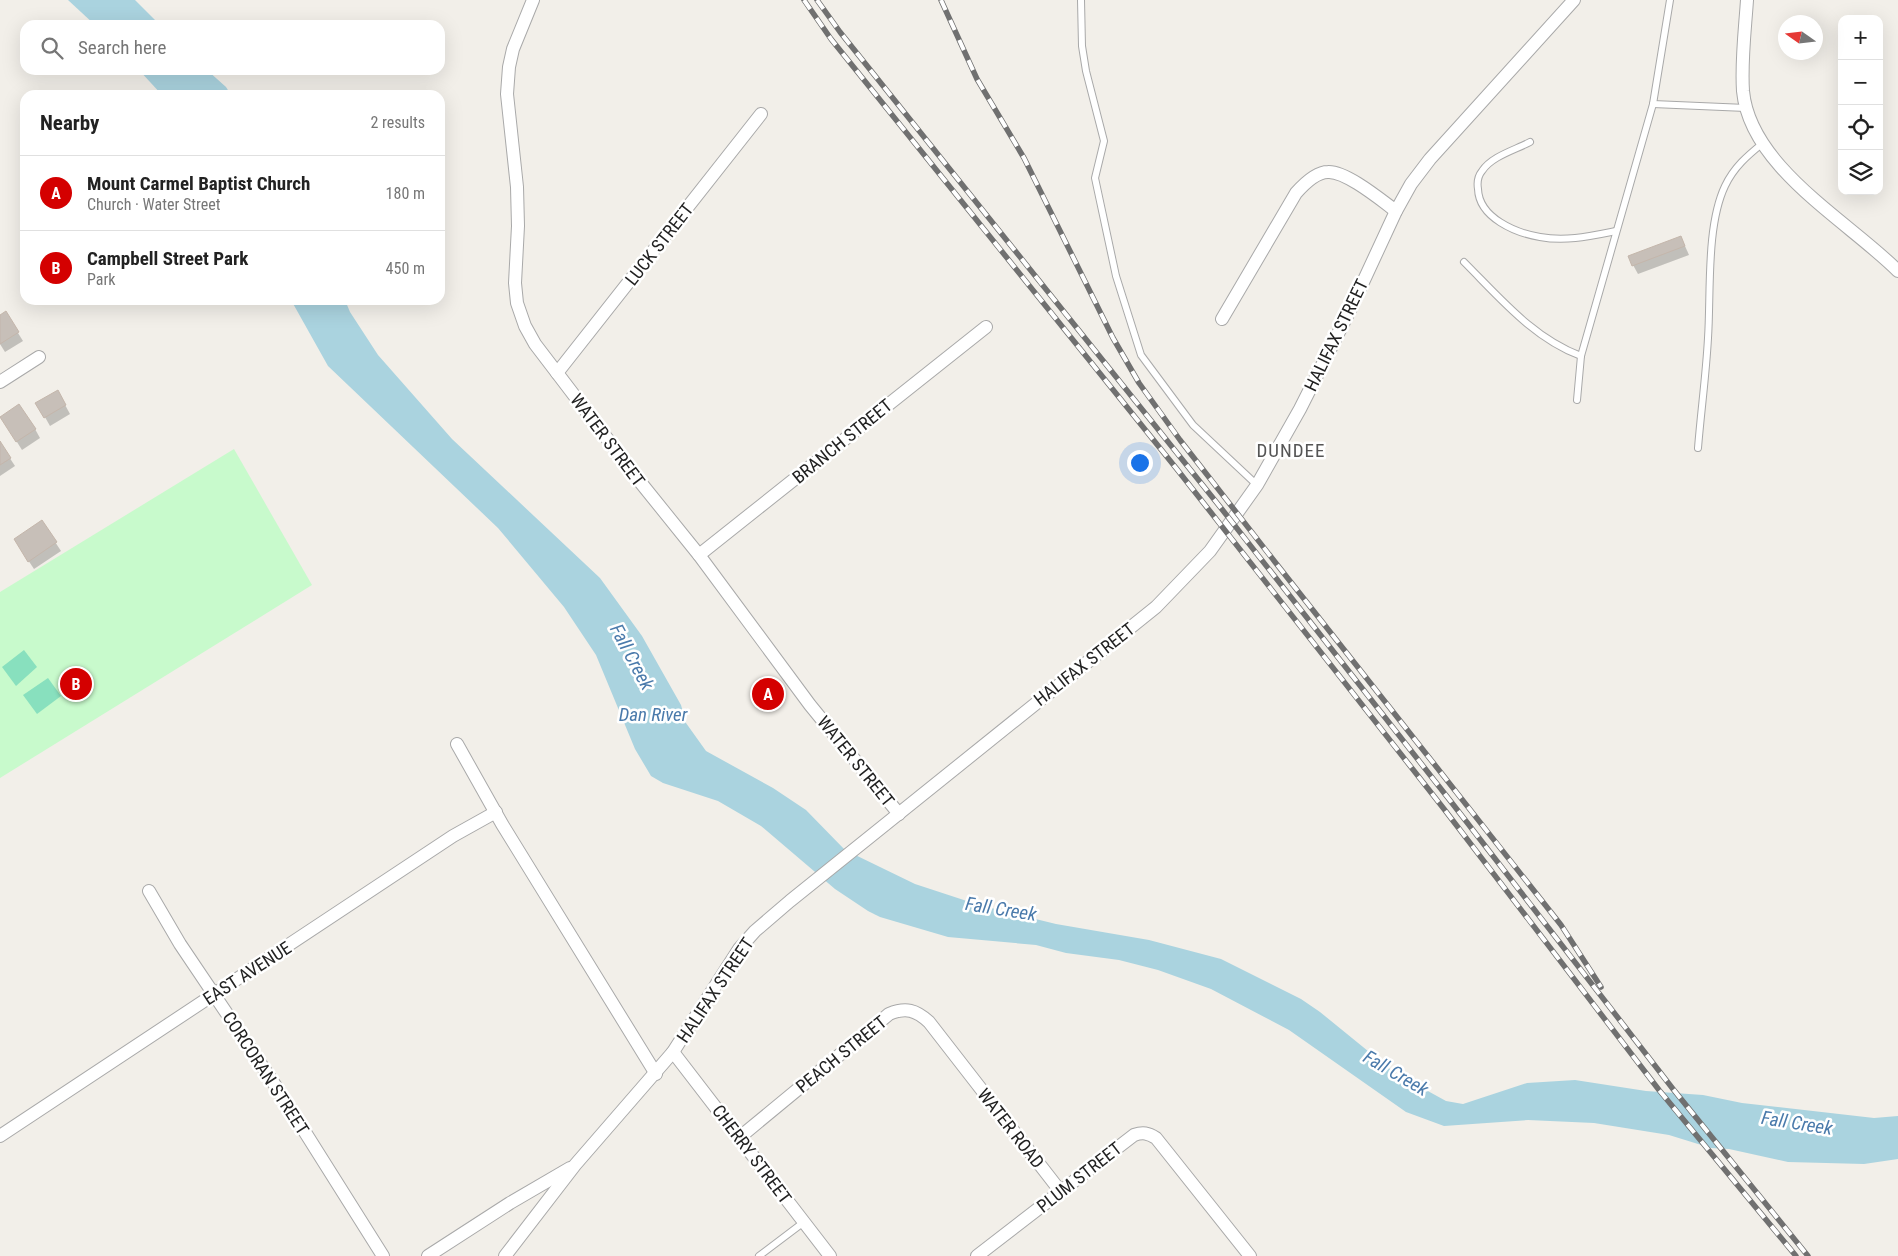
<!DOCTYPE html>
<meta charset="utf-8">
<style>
:root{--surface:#fff;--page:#f6f6f6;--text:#222;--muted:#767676;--line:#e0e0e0;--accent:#d40000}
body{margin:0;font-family:"Roboto Condensed",sans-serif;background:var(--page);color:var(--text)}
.controls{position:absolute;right:15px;top:15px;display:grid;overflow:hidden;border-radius:10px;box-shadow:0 5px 20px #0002}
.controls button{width:45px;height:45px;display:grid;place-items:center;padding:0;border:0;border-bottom:1px solid var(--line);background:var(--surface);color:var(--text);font:25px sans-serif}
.compass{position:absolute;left:1778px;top:15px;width:45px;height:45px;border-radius:50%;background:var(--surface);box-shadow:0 5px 20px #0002;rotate:284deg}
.you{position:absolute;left:1139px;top:462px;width:18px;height:18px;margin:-12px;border:4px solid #fff;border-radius:50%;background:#1a73e8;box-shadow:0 0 0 8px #1a73e833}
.badge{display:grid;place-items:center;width:32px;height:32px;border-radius:50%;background:var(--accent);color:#fff;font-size:16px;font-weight:700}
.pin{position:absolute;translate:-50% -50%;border:2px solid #fff;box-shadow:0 1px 5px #0006}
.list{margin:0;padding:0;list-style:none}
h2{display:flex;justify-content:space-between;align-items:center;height:65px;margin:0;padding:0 20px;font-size:21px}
h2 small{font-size:16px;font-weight:400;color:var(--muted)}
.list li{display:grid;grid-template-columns:32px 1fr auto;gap:15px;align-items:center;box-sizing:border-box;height:75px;padding:0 20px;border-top:1px solid var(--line)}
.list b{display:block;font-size:19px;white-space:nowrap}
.list p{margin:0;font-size:16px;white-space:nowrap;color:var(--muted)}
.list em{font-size:16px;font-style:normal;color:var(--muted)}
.icon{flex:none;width:28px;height:28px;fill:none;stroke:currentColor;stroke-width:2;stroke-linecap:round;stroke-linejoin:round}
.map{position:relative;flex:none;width:1898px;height:1256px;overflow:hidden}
.search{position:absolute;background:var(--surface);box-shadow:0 5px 20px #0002;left:20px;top:20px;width:425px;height:55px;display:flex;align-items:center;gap:12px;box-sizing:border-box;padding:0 18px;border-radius:15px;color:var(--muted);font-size:19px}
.panel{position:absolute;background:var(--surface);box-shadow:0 5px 20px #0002;left:20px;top:90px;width:425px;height:215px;border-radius:15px}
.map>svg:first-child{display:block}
</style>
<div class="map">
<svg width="1898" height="1256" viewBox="0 0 1898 1256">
<rect width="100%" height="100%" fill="#f2efe9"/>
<!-- park -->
<polygon fill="#c8facc" points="234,449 312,585 0,778 0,592"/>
<!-- pitch -->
<g fill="#88e0be">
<polygon points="24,650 37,667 16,686 2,667"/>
<polygon points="48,678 61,696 37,714 23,695"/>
</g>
<!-- water -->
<g fill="#aad3df">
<polygon points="68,0 135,0 160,25 95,25"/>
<polygon points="139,70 207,70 226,87 231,95 162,95"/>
<polygon points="291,300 345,300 350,312 378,355 452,439 600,578 642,636 681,705 686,723 706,751 773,788 806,810 845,850 915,884 979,905 1056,924 1149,940 1221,959 1301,999 1320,1012 1395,1073 1446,1101 1463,1104 1527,1083 1575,1080 1646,1091 1703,1095 1742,1103 1874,1118 1898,1116 1898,1159 1864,1164 1788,1162 1729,1149 1711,1148 1669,1135 1594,1123 1528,1120 1444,1126 1406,1112 1289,1030 1211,989 1158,970 1119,960 1066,953 1036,945 948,937 880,917 868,911 835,889 761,826 718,801 663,783 651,776 635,749 596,655 564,607 498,528 328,366"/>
</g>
<!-- shadow -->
<g fill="#0003">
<polygon points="1681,237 1689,255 1638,274 1633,265"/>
<polygon points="0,317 18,333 23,341 5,352 0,344"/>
<polygon points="58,392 70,414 50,426 37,403"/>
<polygon points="7,426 35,429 40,438 22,450"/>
<polygon points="0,443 15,466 0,476"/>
<polygon points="42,522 61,551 34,569 20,548"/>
</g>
<!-- building -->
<g fill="#c7bfb8" stroke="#c4b6ab">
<polygon points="1681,236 1685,246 1632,266 1628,256"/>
<polygon points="6,311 19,332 0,344 0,315"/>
<polygon points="58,390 66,405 44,418 35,403"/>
<polygon points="19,404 36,429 16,442 0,417"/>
<polygon points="0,441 11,458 0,465"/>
<polygon points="42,520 57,542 28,562 14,539"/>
</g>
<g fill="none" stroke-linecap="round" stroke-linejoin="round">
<defs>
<g id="service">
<polyline points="1081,0 1082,46 1086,71 1104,141 1095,178 1116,276 1141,355 1193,425 1257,485"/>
<polyline points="1653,104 1746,108"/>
<path d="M1530 142C1515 150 1492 156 1482 171 1478 176 1477 183 1478 189 1479 218 1516 233 1540 237 1566 242 1591 236 1616 231"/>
<path d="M1464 262C1500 298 1533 338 1581 356"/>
<polyline points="1577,400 1581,356 1653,104 1670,0"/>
<path d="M1698 448C1701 411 1706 375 1708 338 1711 293 1706 226 1725 186 1734 167 1747 156 1763 143"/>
<polyline points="759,1256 804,1222"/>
</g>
<g id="minor">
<polyline points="533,0 513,49 509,67 507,94 517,187 518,226 515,283 517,303 525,326 535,344 641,483 699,555 810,705 899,814"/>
<path d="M1747 0C1745 30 1741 61 1743 91 1750 167 1848 221 1898 271"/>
<path d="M1222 319 1296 193C1304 184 1316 172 1328 172 1346 171 1381 200 1396 211"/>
<polyline points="557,373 761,114"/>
<polyline points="0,382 39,357"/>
<polyline points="699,555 986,327"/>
<polyline points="457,744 502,824 656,1074"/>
<polyline points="149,891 180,944 281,1094 383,1256"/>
<polyline points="673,1052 830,1256"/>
<polyline points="0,1136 453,836 496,812"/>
<path d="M740 1137 889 1014C906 1007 916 1010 929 1022L1061 1192"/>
<polyline points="428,1256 510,1203 570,1168"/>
<polyline points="505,1256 575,1165 673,1052 739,949 755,931 790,901 1156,607 1210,551 1257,485 1300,409 1352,306 1396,211 1411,184 1430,159 1574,0"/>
<path d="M977 1256 1134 1135C1143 1132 1148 1133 1156 1138L1250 1256"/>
</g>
</defs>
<!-- service casing -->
<use href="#service" stroke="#a9a9a9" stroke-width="8"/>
<!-- minor casing -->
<use href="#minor" stroke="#a9a9a9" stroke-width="14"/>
<!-- service -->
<use href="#service" stroke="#fff" stroke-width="6"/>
<!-- minor -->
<use href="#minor" stroke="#fff" stroke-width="12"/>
<defs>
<g id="rail">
<polyline points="804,0 831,39 1176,468 1444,809 1659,1090 1796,1256"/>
<polyline points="817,0 840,32 1221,508 1452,803 1673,1089 1808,1256"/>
<polyline points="941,0 977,79 1024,158 1113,338 1139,383 1180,440 1275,562 1561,925 1601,987"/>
</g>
</defs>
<!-- rail casing -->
<use href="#rail" stroke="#707070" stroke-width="5.5"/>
<!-- rail -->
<use href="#rail" stroke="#fff" stroke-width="4" stroke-dasharray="11" stroke-linecap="butt"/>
</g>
<g text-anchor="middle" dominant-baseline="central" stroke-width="5" stroke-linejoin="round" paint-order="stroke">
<!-- street labels -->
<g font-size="18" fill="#222" stroke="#fff">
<text transform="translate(659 244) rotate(-52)">LUCK STREET</text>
<text transform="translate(1336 335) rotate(-64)">HALIFAX STREET</text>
<text transform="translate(608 440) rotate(53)">WATER STREET</text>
<text transform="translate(842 441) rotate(-39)">BRANCH STREET</text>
<text transform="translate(1084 664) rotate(-38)">HALIFAX STREET</text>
<text transform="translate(856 761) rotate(51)">WATER STREET</text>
<text transform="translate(247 973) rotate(-33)">EAST AVENUE</text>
<text transform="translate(715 990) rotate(-56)">HALIFAX STREET</text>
<text transform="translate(841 1054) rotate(-39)">PEACH STREET</text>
<text transform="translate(266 1073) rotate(57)">CORCORAN STREET</text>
<text transform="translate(1011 1128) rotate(52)">WATER ROAD</text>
<text transform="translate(752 1154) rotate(53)">CHERRY STREET</text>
<text transform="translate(1079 1177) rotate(-38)">PLUM STREET</text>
</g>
<!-- neighbourhood labels -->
<g font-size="19" letter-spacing="1" fill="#555" stroke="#fff">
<text x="1291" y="450">DUNDEE</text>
</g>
<!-- water labels -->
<g font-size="19" font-style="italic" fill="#4a7aab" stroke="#fff">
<text transform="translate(632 657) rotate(62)">Fall Creek</text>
<text x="653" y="714">Dan River</text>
<text transform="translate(1001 909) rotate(9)">Fall Creek</text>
<text transform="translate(1396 1073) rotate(30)">Fall Creek</text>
<text transform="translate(1797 1123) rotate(9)">Fall Creek</text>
</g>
</g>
</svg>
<div class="controls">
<button>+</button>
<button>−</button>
<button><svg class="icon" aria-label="locate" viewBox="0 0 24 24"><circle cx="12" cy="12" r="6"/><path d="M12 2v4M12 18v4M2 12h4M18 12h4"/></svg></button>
<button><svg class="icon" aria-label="layers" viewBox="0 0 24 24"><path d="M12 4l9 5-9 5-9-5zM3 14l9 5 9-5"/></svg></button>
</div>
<svg class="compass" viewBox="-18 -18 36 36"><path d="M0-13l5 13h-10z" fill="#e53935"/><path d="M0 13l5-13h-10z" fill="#767676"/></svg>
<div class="you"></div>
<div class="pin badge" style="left:768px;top:694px">A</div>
<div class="pin badge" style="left:76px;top:684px">B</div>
<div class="search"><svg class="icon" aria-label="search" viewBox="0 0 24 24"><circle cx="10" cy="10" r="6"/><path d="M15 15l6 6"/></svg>Search here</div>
<section class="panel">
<h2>Nearby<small>2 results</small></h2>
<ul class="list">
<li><span class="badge">A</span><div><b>Mount Carmel Baptist Church</b><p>Church · Water Street</p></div><em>180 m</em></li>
<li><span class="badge">B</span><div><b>Campbell Street Park</b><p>Park</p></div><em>450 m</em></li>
</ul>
</section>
</div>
